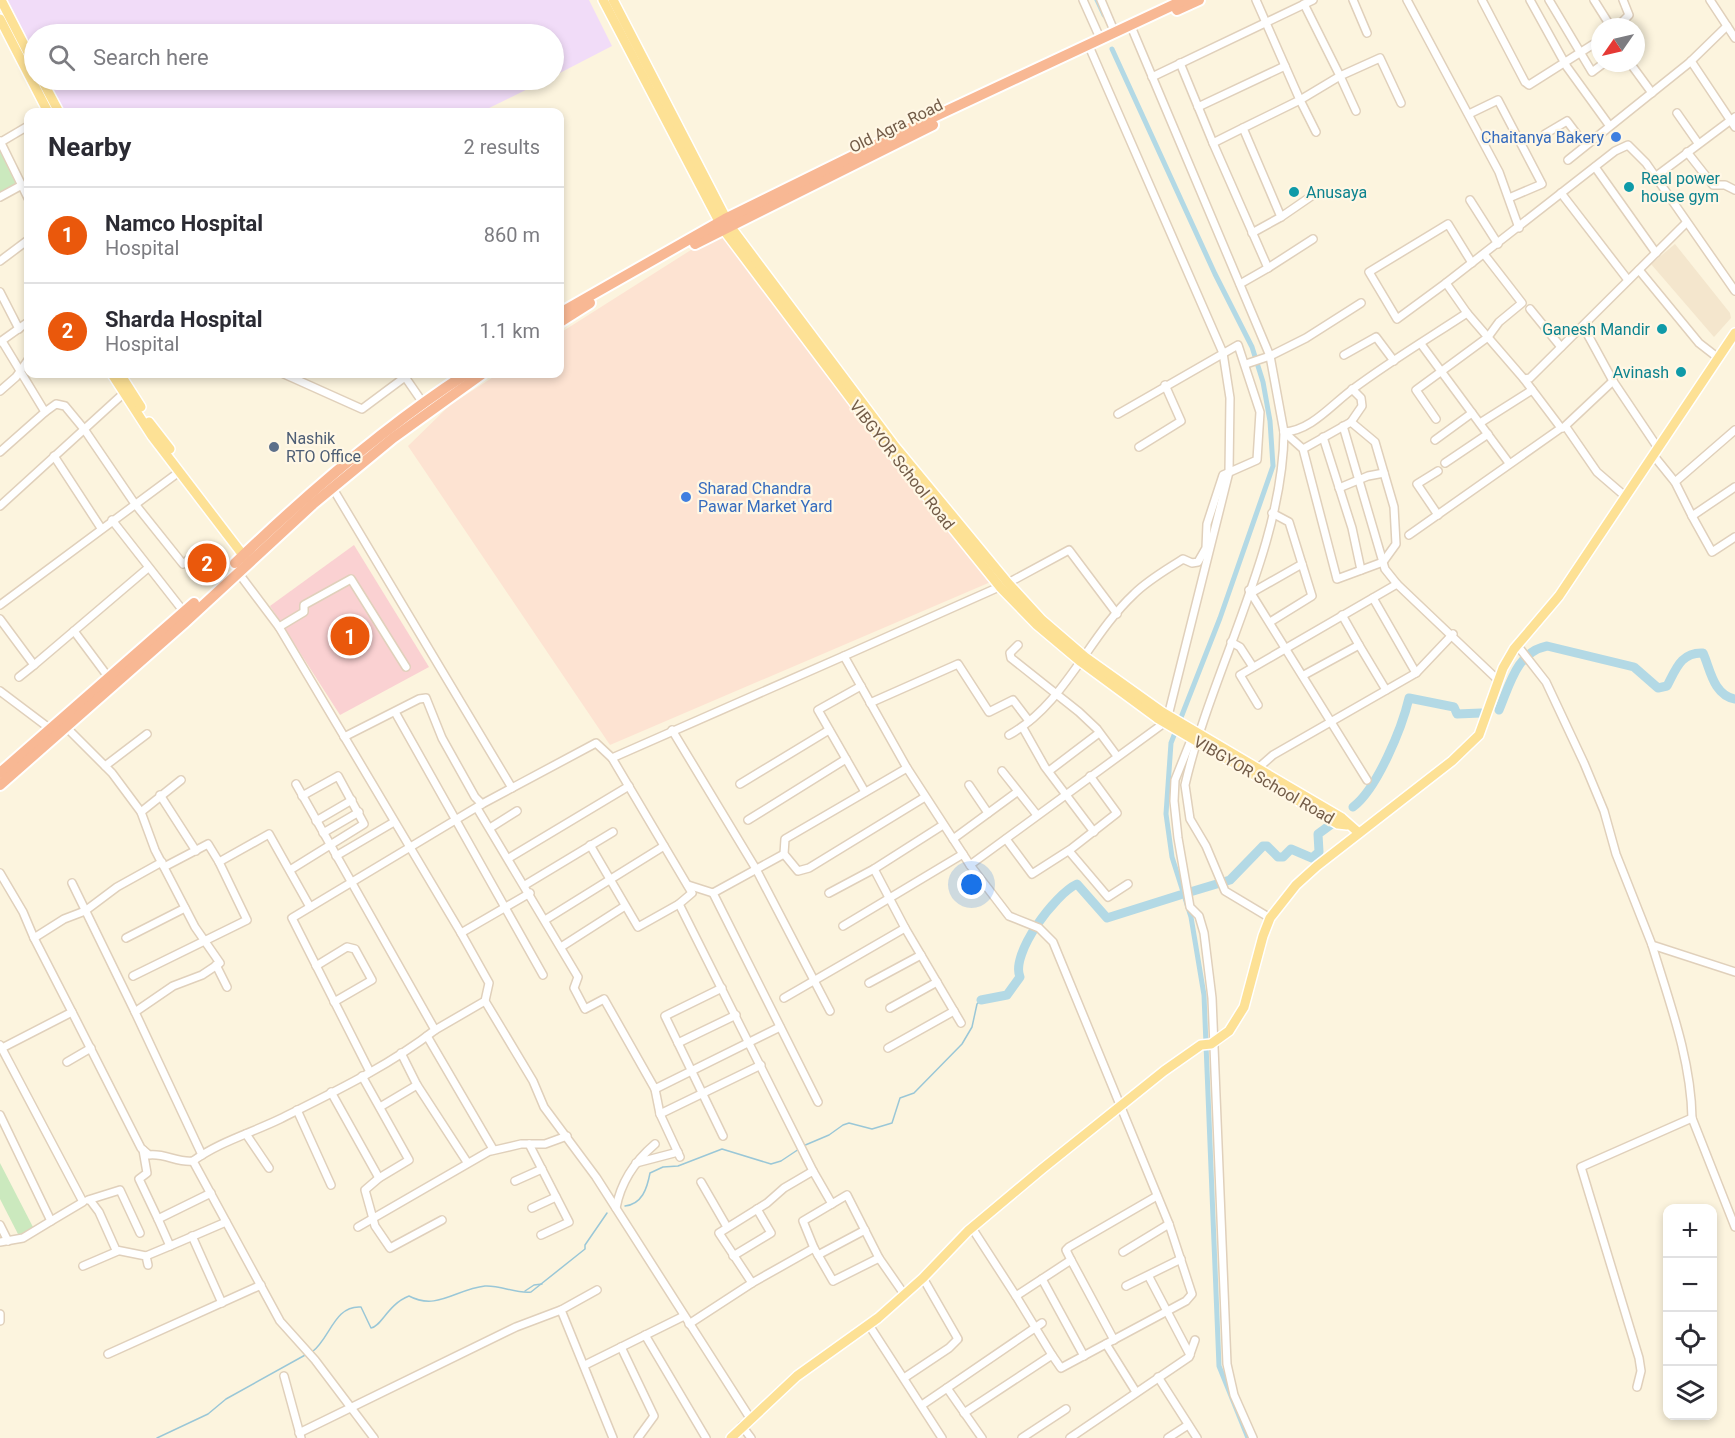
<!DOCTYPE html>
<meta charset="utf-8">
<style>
:root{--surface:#fff;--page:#f2f2f3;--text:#2b2b33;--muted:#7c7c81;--line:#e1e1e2;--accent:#ea580c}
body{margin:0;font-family:Roboto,sans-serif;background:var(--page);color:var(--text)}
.controls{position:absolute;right:18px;bottom:18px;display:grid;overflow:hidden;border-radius:12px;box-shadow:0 3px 9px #0003}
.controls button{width:54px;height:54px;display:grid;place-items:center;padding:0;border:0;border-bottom:2px solid var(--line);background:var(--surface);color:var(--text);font:30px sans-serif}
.compass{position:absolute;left:1591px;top:18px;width:54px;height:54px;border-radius:50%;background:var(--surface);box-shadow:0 3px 9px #0003;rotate:236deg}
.you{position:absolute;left:972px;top:885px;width:21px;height:21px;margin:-15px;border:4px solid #fff;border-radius:50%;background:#1a73e8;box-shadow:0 0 0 9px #1a73e833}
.badge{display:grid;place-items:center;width:39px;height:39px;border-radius:50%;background:var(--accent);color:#fff;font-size:20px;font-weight:700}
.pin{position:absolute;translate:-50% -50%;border:3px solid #fff;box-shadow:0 2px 6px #0006}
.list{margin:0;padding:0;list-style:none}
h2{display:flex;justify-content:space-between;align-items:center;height:78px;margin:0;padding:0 24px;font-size:26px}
h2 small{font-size:20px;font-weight:400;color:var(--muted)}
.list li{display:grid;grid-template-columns:39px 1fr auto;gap:18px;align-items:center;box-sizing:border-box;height:96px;padding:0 24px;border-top:2px solid var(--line)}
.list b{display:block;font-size:22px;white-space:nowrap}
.list p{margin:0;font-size:20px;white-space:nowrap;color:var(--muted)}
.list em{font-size:20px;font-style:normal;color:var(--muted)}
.icon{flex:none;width:33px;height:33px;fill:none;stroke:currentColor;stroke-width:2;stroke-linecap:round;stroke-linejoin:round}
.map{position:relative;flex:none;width:1735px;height:1438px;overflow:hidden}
.search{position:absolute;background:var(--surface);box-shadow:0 3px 9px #0003;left:24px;top:24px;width:540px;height:66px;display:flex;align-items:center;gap:15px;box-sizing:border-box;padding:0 21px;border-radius:33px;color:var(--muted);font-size:22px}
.panel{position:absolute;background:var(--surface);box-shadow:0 3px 9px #0003;left:24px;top:108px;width:540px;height:270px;border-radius:12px}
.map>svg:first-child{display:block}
</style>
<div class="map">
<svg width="1735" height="1438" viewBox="0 0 1735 1438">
<rect width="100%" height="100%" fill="#fcf4de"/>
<!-- residential -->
<polygon fill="#f4e6cd" points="1675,244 1730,313 1731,318 1714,337 1651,264"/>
<!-- commercial -->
<polygon fill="#fde3d2" points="713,236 726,236 993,581 610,745 408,446 450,405 498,374 560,374 560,333"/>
<!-- education -->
<g fill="#f1dcf8">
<polygon points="8,0 589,0 612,46 554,76 554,34 34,34 34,52"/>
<polygon points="48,80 546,80 481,112 65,112"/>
</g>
<!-- medical -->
<polygon fill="#fad1d2" points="354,545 429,667 340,715 270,606"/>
<!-- green -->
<g fill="#cbe9be">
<polygon points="0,145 20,185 0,197"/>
<polygon points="0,1163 34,1229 19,1236 0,1199"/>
</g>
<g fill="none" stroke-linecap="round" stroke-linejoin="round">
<!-- stream -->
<g stroke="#9ac7d7" stroke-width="1.5">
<polyline points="803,1146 829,1135 843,1125 849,1123 872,1129 892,1123 900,1098 914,1093 962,1044 972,1027 977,1004 981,1000"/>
<path d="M625 1206C642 1204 647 1189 650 1173L663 1167 678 1166 722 1149 771 1164 781 1161 799 1149"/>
<polyline points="525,1291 534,1285 542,1284"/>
<path d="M312 1352C330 1339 334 1305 361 1307L371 1328C381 1327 388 1304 409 1296 437 1311 456 1289 485 1286 500 1285 517 1294 531 1292L585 1249V1245L607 1213"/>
<polyline points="157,1438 208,1414 226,1399 307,1354"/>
</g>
<!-- canal -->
<g stroke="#b3d9e5" stroke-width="5">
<polyline points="1097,0 1104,15"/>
<polyline points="1112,49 1215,274 1252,347 1263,382 1270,421 1273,466 1220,618 1171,743 1166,814 1172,857 1191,917 1204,995 1219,1366 1248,1438"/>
</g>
<!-- river -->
<g stroke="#b3d9e5" stroke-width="9">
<path d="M1499 710C1510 684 1517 652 1547 646L1634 667 1658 688 1667 686C1676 669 1681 652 1703 653 1710 668 1713 695 1735 699"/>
<path d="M1353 807C1377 789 1402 728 1409 698L1454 707 1457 714 1481 713"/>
<polyline points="1190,892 1230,880 1263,846 1267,846 1278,857 1283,857 1291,849 1312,858 1319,852 1318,834 1333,823"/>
<path d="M981 1000 1007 995 1020 977C1010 954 1055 894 1077 884L1107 918 1180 895"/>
</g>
<defs>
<g id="minor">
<polyline points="1083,0 1100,38"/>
<polyline points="1101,0 1115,33"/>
<polyline points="1256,0 1300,100 1243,128 1281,217 1313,195"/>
<polyline points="1353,0 1367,33"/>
<polyline points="1407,0 1499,172 1519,228"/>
<polyline points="1482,0 1525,82 1529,85 1600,40"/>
<polyline points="1530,0 1567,67 1609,125"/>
<polyline points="1549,0 1592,72 1604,63"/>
<polyline points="1594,0 1611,27"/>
<polyline points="1710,0 1735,38"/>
<polyline points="1304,4 1340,76 1300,100 1316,132"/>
<path d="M1130 24 1270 356 1284 432C1311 431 1332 404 1353 389 1389 362 1429 338 1467 313L1446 283 1615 151 1628 145 1646 163 1735 291"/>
<polyline points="1617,27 1629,15 1623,0"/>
<polyline points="1691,61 1735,127"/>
<polyline points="1180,63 1213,143"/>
<polyline points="1630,63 1652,93"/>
<polyline points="1152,77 1313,0"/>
<polyline points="1198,107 1285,66"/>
<polyline points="1356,111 1340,76 1380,58 1401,103"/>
<polyline points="1677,113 1698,143"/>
<polyline points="1469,114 1498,100 1542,184 1509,198"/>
<polyline points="1545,134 1567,121 1585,145"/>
<polyline points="0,141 28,198"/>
<polyline points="1,142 28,126"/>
<polyline points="1687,152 1713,185 1725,185 1735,190"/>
<polyline points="1568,160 1689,63 1727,26"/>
<polyline points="1595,167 1656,253"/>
<polyline points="1655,177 1735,117"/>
<polyline points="1561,193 1628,280"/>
<polyline points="0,197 22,185"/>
<polyline points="1470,200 1498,244"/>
<polyline points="1252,233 1281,217"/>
<polyline points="0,261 28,240"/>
<polyline points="1268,268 1313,239"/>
<polyline points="1639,270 1699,343 1717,357"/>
<polyline points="1446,283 1397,319 1369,272 1448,224 1472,263"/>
<polyline points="1240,284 1268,268 1213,143 1243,128"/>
<polyline points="0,292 19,329"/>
<polyline points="1530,309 1561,347"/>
<polyline points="1467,313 1524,379 1530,378 1686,223"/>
<polyline points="1583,326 1613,381 1658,448"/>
<polyline points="0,342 28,322"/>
<polyline points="1421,344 1509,463"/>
<polyline points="1344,355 1376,337 1394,361"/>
<polyline points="1246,364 1270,356 1306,338 1361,303"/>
<polyline points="284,374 362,409 405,377"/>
<polyline points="403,374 423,403"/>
<polyline points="0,391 16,377 28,360"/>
<polyline points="45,412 56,404 65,406 84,429 135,504 183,564 198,552"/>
<polyline points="1436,419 1416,390 1488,337 1499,322 1522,303 1484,254"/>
<polyline points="1351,422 1362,406 1361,398 1352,389"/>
<polyline points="1480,423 1532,390"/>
<polyline points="1343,426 1385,569 1397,584"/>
<polyline points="1566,427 1597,472 1626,497"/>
<polyline points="1563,428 1613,381"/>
<polyline points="1284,432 1303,449 1351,422 1375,442 1394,507 1396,544 1383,562 1337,579 1303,449"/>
<polyline points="1323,437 1352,528 1361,570"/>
<polyline points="1435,440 1472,413"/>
<polyline points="1139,447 1181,421 1165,385"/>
<polyline points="0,452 45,412 2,341"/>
<polyline points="54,456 101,528"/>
<polyline points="1654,456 1675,482 1692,516 1735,487"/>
<polyline points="1445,463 1488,434"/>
<polyline points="1438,471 1417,484 1438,515"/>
<polyline points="1675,482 1735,430"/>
<polyline points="332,487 512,788"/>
<polyline points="1339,488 1368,476 1384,473"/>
<polyline points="0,506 124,393"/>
<polyline points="1692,516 1712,552 1735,537"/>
<polyline points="112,520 184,612"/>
<polyline points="1409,535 1561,428 1524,379"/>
<polyline points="237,571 279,627 461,933 489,983 485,1001 533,1081 544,1107 596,1177 750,1418"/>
<polyline points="1249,590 1367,780"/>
<polyline points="1251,593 1302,564"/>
<polyline points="1373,598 1416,673"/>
<polyline points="0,605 179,472"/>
<polyline points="0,619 34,665 19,677"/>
<polyline points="1270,622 1312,596 1289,522 1272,513"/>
<polyline points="279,627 304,612 304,605 351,579 406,667"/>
<polyline points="1231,642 1240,647 1253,667"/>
<polyline points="1018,645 1010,653 1011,658 1079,712 1097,729 1117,756"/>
<polyline points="1359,645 1386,690"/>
<polyline points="1517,645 1546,682 1584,763 1604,811 1616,854 1652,945 1735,972"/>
<polyline points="844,656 1008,583 1069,550 1117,614"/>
<polyline points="34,665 74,631"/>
<polyline points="1304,675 1359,645 1342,615"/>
<polyline points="109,678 74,631 148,568"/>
<polyline points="861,686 818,710 865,792"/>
<polyline points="0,691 53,731"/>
<polyline points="870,703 958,664 989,712 1013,700 1029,721"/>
<polyline points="1258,705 1240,675 1397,584 1499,681"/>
<polyline points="395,712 543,975"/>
<polyline points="64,725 112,773 141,812 155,850 195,927 220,963 202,975 173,986 135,1012 202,1155"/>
<polyline points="1023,728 1045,767 1094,832"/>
<polyline points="672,730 756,869 830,1011"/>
<path d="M1009 735C1065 704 1088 637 1134 594 1148 580 1166 570 1183 559L1192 563 1198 562 1206 548 1207 524 1223 475 1257 460 1260 412 1238 345 1118 414"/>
<polyline points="1193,735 1175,780 1174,801 1178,838 1190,907 1199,916 1204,933 1212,998 1227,1364 1234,1395 1253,1438"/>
<polyline points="344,737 419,699 426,698 442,738 475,797 482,804"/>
<polyline points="612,758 692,893 679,904 813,1171"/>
<polyline points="105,766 147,734"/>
<polyline points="907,768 785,839 784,854 798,871 809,868 925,797"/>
<polyline points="1256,770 1273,755 1416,673 1453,634"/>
<polyline points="1002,771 1037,815"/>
<polyline points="1049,771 1099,733"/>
<path d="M296 784 435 1030C389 1066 332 1093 280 1119 251 1133 219 1142 193 1161L280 1321 315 1360 374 1438"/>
<polyline points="740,784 829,730"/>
<polyline points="969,785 988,813"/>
<polyline points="160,795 196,851"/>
<polyline points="477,808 578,977 574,988 585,1009 604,999 655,1089 780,1027"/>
<polyline points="141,812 181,780"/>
<polyline points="748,820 846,759"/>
<polyline points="316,821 352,800"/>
<polyline points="490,828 517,811"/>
<polyline points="323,833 359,812"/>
<polyline points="953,839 1017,792"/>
<polyline points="1006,839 1032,874 1071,849 1117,813 1090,776"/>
<polyline points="590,845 638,927 679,904"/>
<polyline points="1069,851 1108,897 1128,884"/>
<polyline points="336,856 394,822"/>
<polyline points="509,858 629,786"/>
<polyline points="164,867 208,844 219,862"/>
<polyline points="290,870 364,824 338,776 302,796"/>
<polyline points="0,873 23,912 34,938 64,919 85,911 117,887 162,862"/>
<polyline points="72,883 135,1012"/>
<polyline points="525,885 613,832"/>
<polyline points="688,885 713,893 784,854"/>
<polyline points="713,893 818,1102"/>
<polyline points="829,893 874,869 943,825"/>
<path d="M1270 918 1225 891 1206 846 1190 819 1185 785C1211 671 1283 549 1284 432"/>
<polyline points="545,920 664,846"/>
<polyline points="843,926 963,854"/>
<polyline points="905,928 961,1023"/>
<polyline points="461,933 530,893"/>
<polyline points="126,938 185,908"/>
<path d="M1652 945C1669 1001 1691 1059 1692 1118L1735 1227"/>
<polyline points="561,947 625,906"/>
<polyline points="216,965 227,987"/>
<polyline points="316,966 347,947 355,949 372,980 334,1002"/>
<polyline points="133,976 247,920 219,862 269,834 310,907"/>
<polyline points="869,983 921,955"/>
<polyline points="722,988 665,1016 723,1136"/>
<polyline points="784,998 905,928 874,869"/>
<polyline points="890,1008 937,982"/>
<path d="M72 1012 141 1148 149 1155C165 1153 178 1163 193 1161"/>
<polyline points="435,1030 485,1001"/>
<polyline points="678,1043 736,1015"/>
<polyline points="0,1045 83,1202 51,1221 0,1115"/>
<polyline points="2,1048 72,1012 34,938"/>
<polyline points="888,1048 954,1011"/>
<polyline points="401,1053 417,1085 467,1162"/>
<polyline points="67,1062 91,1048"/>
<polyline points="370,1072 292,918 482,804 596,743 612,758 844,656 907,768 970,865"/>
<polyline points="362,1076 409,1160 379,1178 365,1190 375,1226 390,1248 442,1220"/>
<polyline points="655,1089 660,1114"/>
<polyline points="331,1092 379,1178"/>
<polyline points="380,1107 417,1085"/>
<polyline points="297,1110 331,1185"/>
<polyline points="246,1134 269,1168"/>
<polyline points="529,1144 569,1222 541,1235"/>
<polyline points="143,1150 147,1173 139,1179 158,1219"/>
<polyline points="491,1151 521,1144 545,1144 567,1136"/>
<polyline points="680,1157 660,1114 761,1065"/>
<polyline points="636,1163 678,1152"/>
<polyline points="515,1181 542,1169"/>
<polyline points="701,1182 727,1227"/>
<polyline points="211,1193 158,1219 170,1246 226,1222"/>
<polyline points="88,1200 120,1190 140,1233"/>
<polyline points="90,1200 99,1212 116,1250 146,1256 148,1265"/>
<polyline points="532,1208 556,1197"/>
<path d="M616 1208C621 1181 635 1161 655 1144"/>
<polyline points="0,1225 8,1241"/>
<polyline points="358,1227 493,1149 427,1036"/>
<polyline points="972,1228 1016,1296 1071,1260 1114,1340"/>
<polyline points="192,1236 222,1303"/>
<polyline points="0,1242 23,1238 51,1221"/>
<polyline points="814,1248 803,1221 847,1195 879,1258"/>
<polyline points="1123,1252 1169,1224"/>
<polyline points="818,1255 865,1230"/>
<polyline points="146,1256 170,1246"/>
<polyline points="733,1256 771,1233 757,1209"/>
<polyline points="1071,1260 1066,1250 1069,1247 1157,1196"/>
<polyline points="83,1266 118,1251"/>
<polyline points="1149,1277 1190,1355"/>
<polyline points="1042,1279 1084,1356"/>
<polyline points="752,1283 719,1233 767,1203 784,1188 813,1171 832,1204"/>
<polyline points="1126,1286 1181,1259"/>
<polyline points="597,1290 561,1310 613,1438"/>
<polyline points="1016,1296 1052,1355"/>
<polyline points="0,1314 0,1321"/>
<polyline points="689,1324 752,1283 814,1248 833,1281 879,1258 904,1294"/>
<polyline points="869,1325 942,1438"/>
<polyline points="645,1335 706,1438"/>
<polyline points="1106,1344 1136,1392"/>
<polyline points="621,1347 654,1416 638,1438"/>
<polyline points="108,1354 261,1285"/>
<polyline points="585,1365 684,1316"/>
<polyline points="284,1376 301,1438"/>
<polyline points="1158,1377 1197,1438"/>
<polyline points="904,1378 949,1348 958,1339 923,1278"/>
<polyline points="1637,1387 1641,1371 1639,1358 1581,1167 1692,1118"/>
<polyline points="947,1388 1042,1323"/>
<polyline points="922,1405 947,1388 982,1438"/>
<polyline points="964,1413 1052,1355 1061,1368 1186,1301 1192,1294 1169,1224 1053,942 1039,928 1009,916 970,865 1160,726 1168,716 1229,472 1230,398 1223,353 1088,44"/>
<polyline points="742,1426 751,1438"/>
<polyline points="299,1433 516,1327 561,1310"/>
<polyline points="1022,1438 1066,1409"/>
<polyline points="1070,1438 1189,1357 1195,1340"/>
<polyline points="1168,1438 1188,1425"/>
</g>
<g id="major">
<polyline points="1,0 34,64"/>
<polyline points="603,0 723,229 891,452 1000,587 1037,625 1081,662 1157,718 1338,824 1347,825"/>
<polyline points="613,0 730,226 894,445 1008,583 1042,620 1085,657 1162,712 1342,818 1359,833"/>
<polyline points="0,19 48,112"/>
<polyline points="42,80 59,112"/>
<polyline points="112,374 152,436 246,559"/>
<polyline points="120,374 141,407"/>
<polyline points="149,422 170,449"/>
<polyline points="731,1438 797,1376 878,1318 923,1278 968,1231 1042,1169 1164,1071 1201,1045 1211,1044 1229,1031 1244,1007 1263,936 1270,918 1296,885 1317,866 1452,761 1479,735 1503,668 1514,649 1559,596 1735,333"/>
</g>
<g id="highway">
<polyline points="1177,10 1199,0"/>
<polyline points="695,244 933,125"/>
<polyline points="560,313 725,219 910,128 1184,0"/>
<polyline points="560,322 590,303"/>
<path d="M235 563C306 495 384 427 466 374"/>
<polyline points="0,773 194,603"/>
<polyline points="0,785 183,624 313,504 393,438 482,374"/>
</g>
</defs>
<!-- minor casing -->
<use href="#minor" stroke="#e0d0bb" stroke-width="10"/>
<!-- major casing -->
<use href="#major" stroke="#fff" stroke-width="12"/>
<!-- highway casing -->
<use href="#highway" stroke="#fff" stroke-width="14"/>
<!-- minor -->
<use href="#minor" stroke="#fff" stroke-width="7"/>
<!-- major -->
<use href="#major" stroke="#fde195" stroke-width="9"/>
<!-- highway -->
<use href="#highway" stroke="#f8b894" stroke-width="10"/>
</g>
<!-- markers -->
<g fill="#3f7fe0" stroke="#fff7e5" stroke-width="2">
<circle cx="1616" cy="137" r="6"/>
<circle cx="686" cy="497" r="6"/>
</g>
<g fill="#0f9aa8" stroke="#fff7e5" stroke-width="2">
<circle cx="1629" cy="187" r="6"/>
<circle cx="1294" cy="192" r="6"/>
<circle cx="1662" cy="329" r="6"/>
<circle cx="1681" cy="372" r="6"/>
</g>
<circle fill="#5c6f8a" stroke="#fff7e5" stroke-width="2" cx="274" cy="447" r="6"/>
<g text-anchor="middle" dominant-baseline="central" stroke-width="4.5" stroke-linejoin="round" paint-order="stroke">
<!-- street labels -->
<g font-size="16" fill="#725b47" stroke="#fff7e5">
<text transform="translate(896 126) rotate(-26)">Old Agra Road</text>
<text transform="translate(902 465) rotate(52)">VIBGYOR School Road</text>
<text transform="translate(1264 780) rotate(30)">VIBGYOR School Road</text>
</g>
<!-- shop labels -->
<g font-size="16" fill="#366cbe" stroke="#fff7e5" text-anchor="end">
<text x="1604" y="137">Chaitanya Bakery</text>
<text x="698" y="488" text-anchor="start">Sharad Chandra<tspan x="698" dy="18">Pawar Market Yard</tspan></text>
</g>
<!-- culture labels -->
<g font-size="16" fill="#0d838f" stroke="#fff7e5" text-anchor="start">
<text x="1641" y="178">Real power<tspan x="1641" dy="18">house gym</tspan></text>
<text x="1306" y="192">Anusaya</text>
<text x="1650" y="329" text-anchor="end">Ganesh Mandir</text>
<text x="1669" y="372" text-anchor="end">Avinash</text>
</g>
<!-- service labels -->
<g font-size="16" fill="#4e5e75" stroke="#fff7e5" text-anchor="start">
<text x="286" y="438">Nashik<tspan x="286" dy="18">RTO Office</tspan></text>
</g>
</g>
</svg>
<div class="controls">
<button>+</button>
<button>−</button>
<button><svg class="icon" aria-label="locate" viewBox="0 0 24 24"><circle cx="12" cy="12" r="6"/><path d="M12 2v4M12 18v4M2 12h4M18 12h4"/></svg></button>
<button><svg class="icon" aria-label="layers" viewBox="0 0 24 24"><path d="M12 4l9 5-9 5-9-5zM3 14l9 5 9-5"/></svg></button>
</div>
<svg class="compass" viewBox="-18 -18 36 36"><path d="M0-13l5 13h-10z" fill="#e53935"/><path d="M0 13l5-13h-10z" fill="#7c7c81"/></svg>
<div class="you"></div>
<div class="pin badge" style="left:350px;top:636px">1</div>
<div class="pin badge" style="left:207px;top:563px">2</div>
<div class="search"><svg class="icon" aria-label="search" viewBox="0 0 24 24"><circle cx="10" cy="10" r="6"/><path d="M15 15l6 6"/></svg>Search here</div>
<section class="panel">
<h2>Nearby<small>2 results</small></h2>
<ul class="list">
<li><span class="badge">1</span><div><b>Namco Hospital</b><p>Hospital</p></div><em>860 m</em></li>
<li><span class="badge">2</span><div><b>Sharda Hospital</b><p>Hospital</p></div><em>1.1 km</em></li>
</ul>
</section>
</div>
